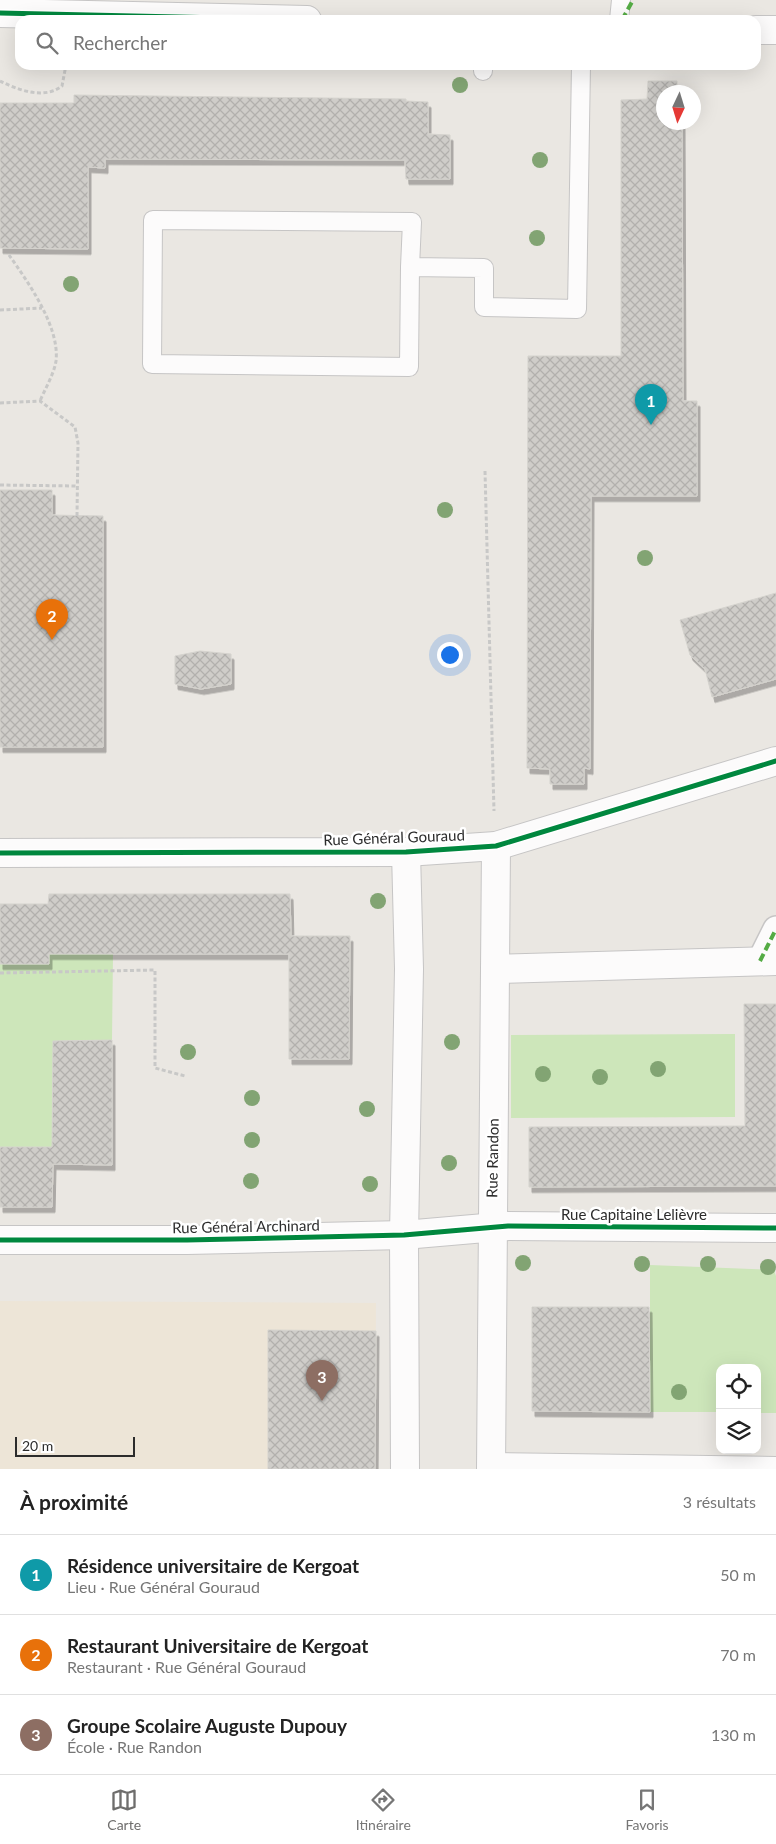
<!DOCTYPE html>
<html lang="fr">
<meta charset="utf-8">
<style>
:root{--surface:#fff;--page:#f2f2f2;--text:#222;--muted:#767676;--line:#e0e0e0;--accent:#6e6d6c}
body{margin:0;font-family:Lato,sans-serif;background:var(--page);color:var(--text)}
.controls{position:absolute;right:15px;bottom:15px;display:grid;overflow:hidden;border-radius:10px;box-shadow:0 5px 20px #0002}
.controls button{width:45px;height:45px;display:grid;place-items:center;padding:0;border:0;border-bottom:1px solid var(--line);background:var(--surface);color:var(--text);font:25px sans-serif}
.compass{position:absolute;left:656px;top:85px;width:45px;height:45px;border-radius:50%;background:var(--surface);box-shadow:0 5px 20px #0002;rotate:184deg}
.scale{position:absolute;left:15px;bottom:12px;width:120px;box-sizing:border-box;padding-left:5px;border:2px solid #2c2c2c;border-top:0;font-size:14px;line-height:18px;white-space:nowrap;color:#2c2c2c;-webkit-text-stroke:4px #fff;paint-order:stroke}
.you{position:absolute;left:449px;top:654px;width:18px;height:18px;margin:-12px;border:4px solid #fff;border-radius:50%;background:#1a73e8;box-shadow:0 0 0 8px #1a73e833}
.badge{display:grid;place-items:center;width:32px;height:32px;border-radius:50%;background:var(--accent);color:#fff;font-size:16px;font-weight:700}
.pin{position:absolute;translate:-50% -41px;filter:drop-shadow(0 1px 2px #0008)}
.pin::after{content:'';position:absolute;top:26px;width:18px;height:15px;background:inherit;clip-path:polygon(0 0,100% 0,50% 100%)}
.list{margin:0;padding:0;list-style:none}
h2{display:flex;justify-content:space-between;align-items:center;height:65px;margin:0;padding:0 20px;font-size:21px}
h2 small{font-size:16px;font-weight:400;color:var(--muted)}
.list li{display:grid;grid-template-columns:32px 1fr auto;gap:15px;align-items:center;box-sizing:border-box;height:80px;padding:0 20px;border-top:1px solid var(--line)}
.list b{display:block;font-size:19px;white-space:nowrap}
.list p{margin:0;font-size:16px;white-space:nowrap;color:var(--muted)}
.list em{font-size:16px;font-style:normal;color:var(--muted)}
.icon{flex:none;width:28px;height:28px;fill:none;stroke:currentColor;stroke-width:2;stroke-linecap:round;stroke-linejoin:round}
.map{position:relative;flex:none;width:776px;height:1469px;overflow:hidden}
.search{position:absolute;background:var(--surface);box-shadow:0 5px 20px #0002;left:15px;right:15px;top:15px;height:55px;display:flex;align-items:center;gap:12px;box-sizing:border-box;padding:0 18px;border-radius:15px;color:var(--muted);font-size:19px}
.sheet{height:305px;background:var(--surface)}
nav{display:flex;justify-content:space-around;align-items:center;box-sizing:border-box;height:70px;border-top:1px solid var(--line);background:var(--surface);font-size:14px;color:var(--muted)}
nav a{display:grid;justify-items:center;gap:2px}
nav .on{color:var(--accent)}
.map>svg:first-child{display:block}
</style>
<div class="map">
<svg width="776" height="1469" viewBox="0 0 776 1469">
<defs>
<pattern id="building-cross-hatch" width="8" height="8" patternUnits="userSpaceOnUse" patternTransform="scale(1.25)"><rect width="8" height="8" fill="#cfcdc9"/><path d="M0 0l8 8M0 8l8-8" fill="none" stroke="#b2b0ad"/></pattern>
<filter id="shadow"><feDropShadow dx="3" dy="5.5" stdDeviation="0" flood-color="#0004"/></filter>
</defs>
<rect width="100%" height="100%" fill="#eae7e2"/>
<!-- education -->
<polygon fill="#ede5d7" points="0,1301 376,1303 375,1469 0,1469"/>
<!-- grass -->
<g fill="#cde6ba">
<polygon points="49,954 113,954 112,1040 53,1041 52,1147 0,1147 0,964 49,964"/>
<polygon points="735,1034 735,1117 511,1118 511,1035"/>
<polygon points="650,1265 774,1270 776,1276 776,1413 757,1413 757,1368 720,1368 720,1412 650,1412"/>
</g>
<!-- building -->
<g fill="url(#building-cross-hatch)" stroke="#d5d3ce" filter="url(#shadow)">
<polygon points="648,81 677,81 677,92 664,92 664,122 682,122 683,401 697,401 697,496 591,496 590,769 584,768 584,784 550,784 550,769 527,768 528,356 621,356 621,100 647,99"/>
<polygon points="74,95 406,99 406,101 428,102 428,134 450,135 450,179 406,179 405,160 105,159 105,168 88,167 88,249 0,248 0,103 74,103"/>
<polygon points="0,490 52,490 52,515 103,516 103,747 0,747"/>
<polygon points="776,593 776,679 712,697 705,669 690,655 680,620"/>
<polygon points="200,651 231,654 231,684 201,689 175,684 175,656"/>
<polygon points="49,894 290,894 291,936 350,936 349,1059 289,1059 289,954 49,954 49,964 0,964 0,904 48,904"/>
<polygon points="744,1004 776,1004 776,1186 529,1187 529,1127 745,1126"/>
<polygon points="112,1040 112,1165 53,1164 52,1207 0,1207 0,1147 52,1147 53,1041"/>
<polygon points="532,1307 649,1307 650,1412 532,1411"/>
<polygon points="268,1330 376,1331 375,1469 268,1469"/>
</g>
<g fill="none" stroke-linecap="round" stroke-linejoin="round">
<defs>
<g id="service">
<polyline points="619,20 621,0"/>
<polyline points="483,65 483,71"/>
<polyline points="410,267 412,222 153,220 152,364 409,367 410,267 484,268 484,307 577,309 581,65"/>
<polyline points="491,1462 776,1466"/>
</g>
<polyline id="pedestrian" points="760,961 776,929"/>
<g id="minor">
<polyline points="0,853 406,852 496,846 776,761"/>
<polyline points="495,969 776,961"/>
<polyline points="0,1240 187,1240 404,1235 508,1226 776,1228"/>
<polyline points="405,1469 404,1235 409,969 406,852"/>
<polyline points="491,1469 496,846"/>
</g>
<g id="tertiary">
<polyline points="0,13 307,20"/>
<polyline points="756,30 776,30"/>
</g>
</defs>
<!-- service casing -->
<use href="#service" stroke="#c6c5c5" stroke-width="20"/>
<!-- pedestrian casing -->
<use href="#pedestrian" stroke="#c6c5c5" stroke-width="28"/>
<!-- minor casing -->
<use href="#minor" stroke="#c6c5c5" stroke-width="30"/>
<!-- tertiary casing -->
<use href="#tertiary" stroke="#c6c5c5" stroke-width="30"/>
<!-- path -->
<g stroke="#c8c8c7" stroke-width="3" stroke-dasharray="4 2.5" stroke-linecap="butt">
<path d="M0 81C18 90 44 100 62 86L66 65"/>
<path d="M9 255C28 282 60 327 56 361 54 374 45 389 40 401"/>
<polyline points="0,310 42,308"/>
<polyline points="0,403 40,401 75,427 78,443 77,516"/>
<polyline points="485,471 494,811"/>
<polyline points="0,485 78,486"/>
<polyline points="0,973 155,970 155,1068 185,1076"/>
</g>
<!-- service -->
<use href="#service" stroke="#fcfbfb" stroke-width="18"/>
<!-- pedestrian -->
<use href="#pedestrian" stroke="#fcfbfb" stroke-width="25"/>
<!-- minor -->
<use href="#minor" stroke="#fcfbfb" stroke-width="28"/>
<!-- tertiary -->
<use href="#tertiary" stroke="#fcfbfb" stroke-width="28"/>
<!-- quiet -->
<g stroke="#54ab44" stroke-width="4" stroke-dasharray="8 4" stroke-linecap="butt">
<polyline points="622,20 633,0"/>
<polyline points="760,961 776,929"/>
</g>
<defs>
<g id="cycleway">
<polyline points="0,13 307,20"/>
<polyline points="0,853 406,852 496,846 776,761"/>
<polyline points="0,1240 187,1240 404,1235 508,1226 776,1228"/>
</g>
</defs>
<!-- cycleway casing -->
<use href="#cycleway" stroke="#fff" stroke-width="8"/>
<!-- cycleway -->
<use href="#cycleway" stroke="#00873e" stroke-width="5"/>
</g>
<!-- trees -->
<g fill="#82a473">
<circle cx="460" cy="85" r="8"/>
<circle cx="540" cy="160" r="8"/>
<circle cx="537" cy="238" r="8"/>
<circle cx="71" cy="284" r="8"/>
<circle cx="445" cy="510" r="8"/>
<circle cx="645" cy="558" r="8"/>
<circle cx="378" cy="901" r="8"/>
<circle cx="452" cy="1042" r="8"/>
<circle cx="188" cy="1052" r="8"/>
<circle cx="658" cy="1069" r="8"/>
<circle cx="543" cy="1074" r="8"/>
<circle cx="600" cy="1077" r="8"/>
<circle cx="252" cy="1098" r="8"/>
<circle cx="367" cy="1109" r="8"/>
<circle cx="252" cy="1140" r="8"/>
<circle cx="449" cy="1163" r="8"/>
<circle cx="251" cy="1181" r="8"/>
<circle cx="370" cy="1184" r="8"/>
<circle cx="523" cy="1263" r="8"/>
<circle cx="642" cy="1264" r="8"/>
<circle cx="708" cy="1264" r="8"/>
<circle cx="768" cy="1267" r="8"/>
<circle cx="679" cy="1392" r="8"/>
</g>
<g text-anchor="middle" dominant-baseline="central" stroke-width="5" stroke-linejoin="round" paint-order="stroke">
<!-- street labels -->
<g font-size="15" fill="#2c2c2c" stroke="#fff">
<text transform="translate(394 837) rotate(-2)">Rue Général Gouraud</text>
<text transform="translate(492 1158) rotate(-89)">Rue Randon</text>
<text x="634" y="1214">Rue Capitaine Lelièvre</text>
<text transform="translate(246 1226) rotate(-1)">Rue Général Archinard</text>
</g>
</g>
</svg>
<div class="controls">
<button><svg class="icon" aria-label="locate" viewBox="0 0 24 24"><circle cx="12" cy="12" r="6"/><path d="M12 2v4M12 18v4M2 12h4M18 12h4"/></svg></button>
<button><svg class="icon" aria-label="layers" viewBox="0 0 24 24"><path d="M12 4l9 5-9 5-9-5zM3 14l9 5 9-5"/></svg></button>
</div>
<svg class="compass" viewBox="-18 -18 36 36"><path d="M0-13l5 13h-10z" fill="#e53935"/><path d="M0 13l5-13h-10z" fill="#767676"/></svg>
<div class="scale">20 m</div>
<div class="you"></div>
<div class="pin badge" style="left:651px;top:425px;background:#0f9aa8">1</div>
<div class="pin badge" style="left:52px;top:640px;background:#e8710a">2</div>
<div class="pin badge" style="left:322px;top:1401px;background:#8d6e63">3</div>
<div class="search"><svg class="icon" aria-label="search" viewBox="0 0 24 24"><circle cx="10" cy="10" r="6"/><path d="M15 15l6 6"/></svg>Rechercher</div>
</div>
<section class="sheet">
<h2>À proximité<small>3 résultats</small></h2>
<ul class="list">
<li><span class="badge" style="background:#0f9aa8">1</span><div><b>Résidence universitaire de Kergoat</b><p>Lieu · Rue Général Gouraud</p></div><em>50 m</em></li>
<li><span class="badge" style="background:#e8710a">2</span><div><b>Restaurant Universitaire de Kergoat</b><p>Restaurant · Rue Général Gouraud</p></div><em>70 m</em></li>
<li><span class="badge" style="background:#8d6e63">3</span><div><b>Groupe Scolaire Auguste Dupouy</b><p>École · Rue Randon</p></div><em>130 m</em></li>
</ul>
</section>
<nav>
<a class="on"><svg class="icon" aria-label="map" viewBox="0 0 24 24"><path d="M3 6l6-2 6 2 6-2v14l-6 2-6-2-6 2zM9 4v14M15 6v14"/></svg>Carte</a>
<a><svg class="icon" aria-label="directions" viewBox="0 0 24 24"><path d="M12 3l9 9-9 9-9-9zM9 14v-3h6M13 9l2 2-2 2"/></svg>Itinéraire</a>
<a><svg class="icon" aria-label="saved" viewBox="0 0 24 24"><path d="M7 4h10v16l-5-4-5 4z"/></svg>Favoris</a>
</nav>
